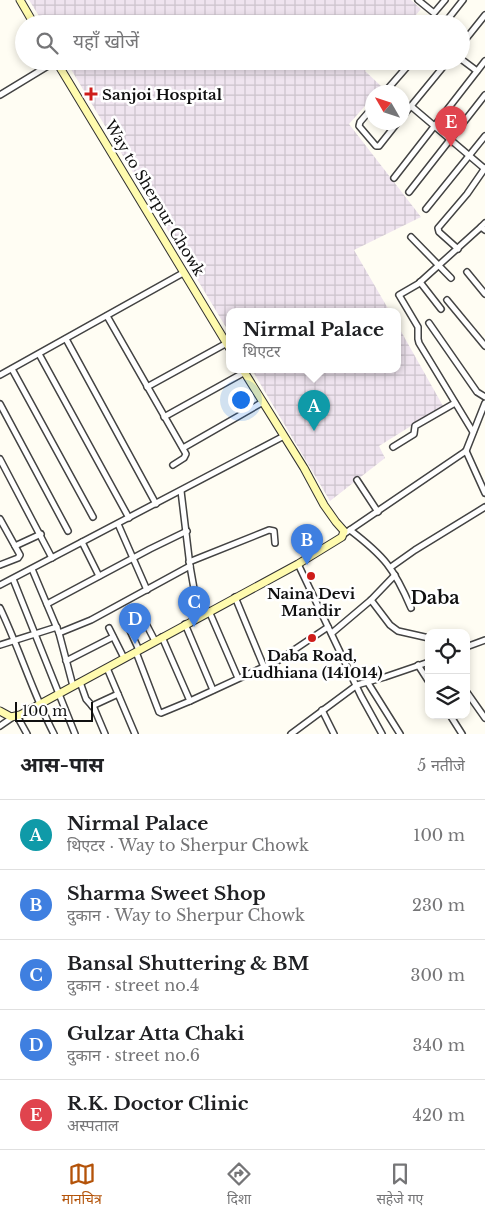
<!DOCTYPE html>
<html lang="hi">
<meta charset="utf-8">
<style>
:root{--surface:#fff;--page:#f2f2f2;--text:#202124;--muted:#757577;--line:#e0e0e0;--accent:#b45309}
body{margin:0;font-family:"Libre Baskerville","Noto Sans Devanagari",serif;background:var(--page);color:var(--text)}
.controls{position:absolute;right:15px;bottom:15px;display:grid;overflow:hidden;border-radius:10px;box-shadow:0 2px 8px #0003}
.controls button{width:45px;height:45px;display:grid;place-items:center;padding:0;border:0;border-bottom:1px solid var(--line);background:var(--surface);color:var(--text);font:25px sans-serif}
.compass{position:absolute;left:365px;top:85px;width:45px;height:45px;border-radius:50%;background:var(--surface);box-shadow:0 2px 8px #0003;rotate:309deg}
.scale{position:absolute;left:15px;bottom:12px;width:78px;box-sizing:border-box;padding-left:5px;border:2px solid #101010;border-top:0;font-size:14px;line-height:18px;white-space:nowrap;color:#101010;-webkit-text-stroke:4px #fff;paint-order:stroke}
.you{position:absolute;left:240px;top:399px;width:18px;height:18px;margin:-12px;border:4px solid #fff;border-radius:50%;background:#1a73e8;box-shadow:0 0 0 8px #1a73e833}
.badge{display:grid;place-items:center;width:32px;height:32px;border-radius:50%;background:var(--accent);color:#fff;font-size:16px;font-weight:700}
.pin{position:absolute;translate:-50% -41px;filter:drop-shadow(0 1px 2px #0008)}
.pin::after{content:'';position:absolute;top:26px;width:18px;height:15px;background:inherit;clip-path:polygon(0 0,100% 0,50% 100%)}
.popup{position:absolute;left:226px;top:308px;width:175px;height:65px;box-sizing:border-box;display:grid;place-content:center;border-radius:10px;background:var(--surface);filter:drop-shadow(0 1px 4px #0005);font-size:16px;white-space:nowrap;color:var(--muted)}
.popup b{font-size:19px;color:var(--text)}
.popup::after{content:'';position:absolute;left:50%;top:100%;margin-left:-10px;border:10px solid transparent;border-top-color:var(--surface)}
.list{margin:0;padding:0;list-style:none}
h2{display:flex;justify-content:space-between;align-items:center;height:65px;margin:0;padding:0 20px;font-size:21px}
h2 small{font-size:16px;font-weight:400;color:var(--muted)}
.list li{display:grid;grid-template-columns:32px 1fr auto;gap:15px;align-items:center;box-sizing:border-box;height:70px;padding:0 20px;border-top:1px solid var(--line)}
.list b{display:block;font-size:19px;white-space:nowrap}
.list p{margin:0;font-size:16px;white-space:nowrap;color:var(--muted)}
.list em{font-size:16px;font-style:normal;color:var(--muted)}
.icon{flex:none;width:28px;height:28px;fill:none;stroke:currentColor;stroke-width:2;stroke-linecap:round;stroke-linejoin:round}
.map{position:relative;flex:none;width:485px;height:734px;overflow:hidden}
.search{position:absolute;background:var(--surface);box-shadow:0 2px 8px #0003;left:15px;right:15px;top:15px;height:55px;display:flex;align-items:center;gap:12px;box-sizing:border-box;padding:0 18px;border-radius:28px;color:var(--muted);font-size:19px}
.sheet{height:415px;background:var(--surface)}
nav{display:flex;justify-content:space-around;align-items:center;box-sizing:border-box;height:70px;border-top:1px solid var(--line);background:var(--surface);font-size:14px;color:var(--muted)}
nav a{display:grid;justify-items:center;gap:2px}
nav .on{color:var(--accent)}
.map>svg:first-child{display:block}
</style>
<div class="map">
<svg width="485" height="734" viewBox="0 0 485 734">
<defs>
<pattern id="industrial-grid" width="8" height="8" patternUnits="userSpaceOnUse" patternTransform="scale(1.25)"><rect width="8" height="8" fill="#efe4ef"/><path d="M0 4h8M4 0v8" fill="none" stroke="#ccc3cc"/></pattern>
</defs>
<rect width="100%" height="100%" fill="#fffdf3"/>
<!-- industrial -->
<g fill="url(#industrial-grid)">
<polygon points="29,0 411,0 421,9 408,24 44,24"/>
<polygon points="66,61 374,61 365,71 382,87 377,92 372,92 372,98 349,124 421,217 354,250 390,312 230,312 230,334"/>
<polygon points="398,326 443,406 379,446 385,458 330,501 252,370 398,370"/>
</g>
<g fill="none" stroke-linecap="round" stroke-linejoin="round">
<defs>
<g id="street">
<polyline points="418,0 434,13 445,0"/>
<polyline points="444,24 463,0"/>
<polyline points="461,45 485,15"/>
<polyline points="461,59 477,71"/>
<polyline points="385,92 412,61"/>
<polyline points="0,95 56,61"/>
<polyline points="412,107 485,169"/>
<polyline points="372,108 360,122 359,126 376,146 379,146 398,122"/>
<polyline points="402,117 448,61"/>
<polyline points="394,178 485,61"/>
<polyline points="409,192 485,95"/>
<polyline points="426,209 485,136"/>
<polyline points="485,223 481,227 485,230"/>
<polyline points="411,237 451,278"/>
<polyline points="458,249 439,232 438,228 467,194 485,168"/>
<polyline points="467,272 485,294"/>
<polyline points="420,282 441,309"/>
<polyline points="447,300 485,346"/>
<polyline points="107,316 186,454 184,458 173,465"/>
<polyline points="429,323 477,392 485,397"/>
<polyline points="66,339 156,504"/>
<polyline points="39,354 129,518"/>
<polyline points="12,369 93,517"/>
<polyline points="0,375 183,273"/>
<polyline points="147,387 227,343"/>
<polyline points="0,404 68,531"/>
<polyline points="164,417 245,372"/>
<polyline points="473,432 419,343 418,339 418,327 399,295 418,284 481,227"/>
<polyline points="393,447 414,434 415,426 455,403"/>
<polyline points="183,448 263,402"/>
<polyline points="466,451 485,493"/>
<polyline points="0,459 52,558"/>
<polyline points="357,480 378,512"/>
<polyline points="181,491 190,566 199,617"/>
<polyline points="0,519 20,555 18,558 0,565"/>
<polyline points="118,524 147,590"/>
<path d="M350 530C384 556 394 568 411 608"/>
<polyline points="344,534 466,451 485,403"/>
<polyline points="82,542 99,576"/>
<polyline points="15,546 41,534"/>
<polyline points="189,562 269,530 274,531 275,543"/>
<polyline points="298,564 361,696 382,734"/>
<polyline points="391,567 415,550 485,507"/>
<polyline points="32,569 59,633 73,686"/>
<polyline points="13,579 75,734"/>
<polyline points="0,585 284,436"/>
<polyline points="235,597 264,667"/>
<polyline points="371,600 390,625 398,631 429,638"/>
<polyline points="47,604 150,549 187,531"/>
<path d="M0 608C20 650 33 694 54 734"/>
<polyline points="209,611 238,678"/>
<polyline points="142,616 155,641"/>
<polyline points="126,622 139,650"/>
<polyline points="185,624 213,690"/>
<polyline points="109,628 124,658"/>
<polyline points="59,633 91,620 190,566"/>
<polyline points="332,633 371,600 395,575"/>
<polyline points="162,637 190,701"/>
<polyline points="0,645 57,627"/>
<polyline points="466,647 485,640"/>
<polyline points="136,652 159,712 161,713 190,701 279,660 328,627"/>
<polyline points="66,661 113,637"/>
<polyline points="418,665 429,682"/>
<polyline points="107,668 135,734"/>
<polyline points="80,682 86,699 94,708 105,734"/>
<polyline points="368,683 400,734"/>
<polyline points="466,691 485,718"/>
<polyline points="92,706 118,694"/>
<polyline points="322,710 334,734"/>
<polyline points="450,715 462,734"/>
<polyline points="17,716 27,734"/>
<polyline points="0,726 13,717"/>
<polyline points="291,734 357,685 385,677 429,662"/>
</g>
<g id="secondary">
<polyline points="20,0 34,24"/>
<polyline points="56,61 230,349"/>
<polyline points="0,711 11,717 20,715 298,564 342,537 344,531 336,522 324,505 304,468 243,370"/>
</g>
</defs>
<!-- street casing -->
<use href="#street" stroke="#434343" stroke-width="8"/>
<!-- secondary casing -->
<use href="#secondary" stroke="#323232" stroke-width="9"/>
<!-- street -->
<use href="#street" stroke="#fff" stroke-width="5"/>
<!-- secondary -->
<use href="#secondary" stroke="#fffbae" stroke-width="7"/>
</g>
<!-- markers -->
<g fill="#ce1d1a" stroke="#fff" stroke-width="2">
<path d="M88.5 86.5h5v5h5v5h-5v5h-5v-5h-5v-5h5z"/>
<circle cx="311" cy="576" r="5"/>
<circle cx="312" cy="638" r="5"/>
</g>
<g text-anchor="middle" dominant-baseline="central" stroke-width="5" stroke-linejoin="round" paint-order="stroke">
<!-- poi labels -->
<g font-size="15" font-weight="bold" fill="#101010" stroke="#fff">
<text x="102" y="94" text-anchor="start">Sanjoi Hospital</text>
<text x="311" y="593">Naina Devi<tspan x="311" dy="17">Mandir</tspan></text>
<text x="312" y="655">Daba Road,<tspan x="312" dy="17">Ludhiana (141014)</tspan></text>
</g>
<!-- street labels -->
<g font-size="15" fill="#101010" stroke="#fff">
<text transform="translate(155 198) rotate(59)">Way to Sherpur Chowk</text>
</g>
<!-- quarter labels -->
<g font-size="18" font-weight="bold" fill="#101010" stroke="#fff">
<text x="435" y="598">Daba</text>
</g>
</g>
</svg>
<div class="controls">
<button><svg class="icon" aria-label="locate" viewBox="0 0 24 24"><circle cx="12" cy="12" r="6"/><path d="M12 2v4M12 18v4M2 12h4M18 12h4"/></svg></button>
<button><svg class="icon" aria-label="layers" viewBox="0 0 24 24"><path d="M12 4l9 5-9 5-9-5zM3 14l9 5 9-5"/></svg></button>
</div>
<svg class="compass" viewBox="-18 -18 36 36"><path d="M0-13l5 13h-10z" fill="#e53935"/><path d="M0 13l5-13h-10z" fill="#757577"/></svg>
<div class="scale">100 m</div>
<div class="you"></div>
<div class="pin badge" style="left:314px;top:431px;background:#0f9aa8">A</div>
<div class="popup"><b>Nirmal Palace</b>थिएटर</div>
<div class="pin badge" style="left:307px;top:565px;background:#3f7fe0">B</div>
<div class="pin badge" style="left:194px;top:627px;background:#3f7fe0">C</div>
<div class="pin badge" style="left:135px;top:644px;background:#3f7fe0">D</div>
<div class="pin badge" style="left:451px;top:147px;background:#e0444e">E</div>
<div class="search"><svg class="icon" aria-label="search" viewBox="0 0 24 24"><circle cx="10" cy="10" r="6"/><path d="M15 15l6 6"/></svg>यहाँ खोजें</div>
</div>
<section class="sheet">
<h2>आस-पास<small>5 नतीजे</small></h2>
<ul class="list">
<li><span class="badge" style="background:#0f9aa8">A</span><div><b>Nirmal Palace</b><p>थिएटर · Way to Sherpur Chowk</p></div><em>100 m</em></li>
<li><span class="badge" style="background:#3f7fe0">B</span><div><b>Sharma Sweet Shop</b><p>दुकान · Way to Sherpur Chowk</p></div><em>230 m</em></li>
<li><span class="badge" style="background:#3f7fe0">C</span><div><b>Bansal Shuttering &amp; BM</b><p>दुकान · street no.4</p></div><em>300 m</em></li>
<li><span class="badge" style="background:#3f7fe0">D</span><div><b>Gulzar Atta Chaki</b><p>दुकान · street no.6</p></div><em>340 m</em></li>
<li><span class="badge" style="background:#e0444e">E</span><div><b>R.K. Doctor Clinic</b><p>अस्पताल</p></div><em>420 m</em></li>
</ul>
</section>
<nav>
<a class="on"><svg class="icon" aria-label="map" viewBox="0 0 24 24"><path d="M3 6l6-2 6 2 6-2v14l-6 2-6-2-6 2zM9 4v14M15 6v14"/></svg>मानचित्र</a>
<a><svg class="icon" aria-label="directions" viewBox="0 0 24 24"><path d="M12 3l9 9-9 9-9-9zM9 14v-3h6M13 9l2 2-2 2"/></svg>दिशा</a>
<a><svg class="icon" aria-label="saved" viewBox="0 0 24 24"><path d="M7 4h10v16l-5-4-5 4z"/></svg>सहेजे गए</a>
</nav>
